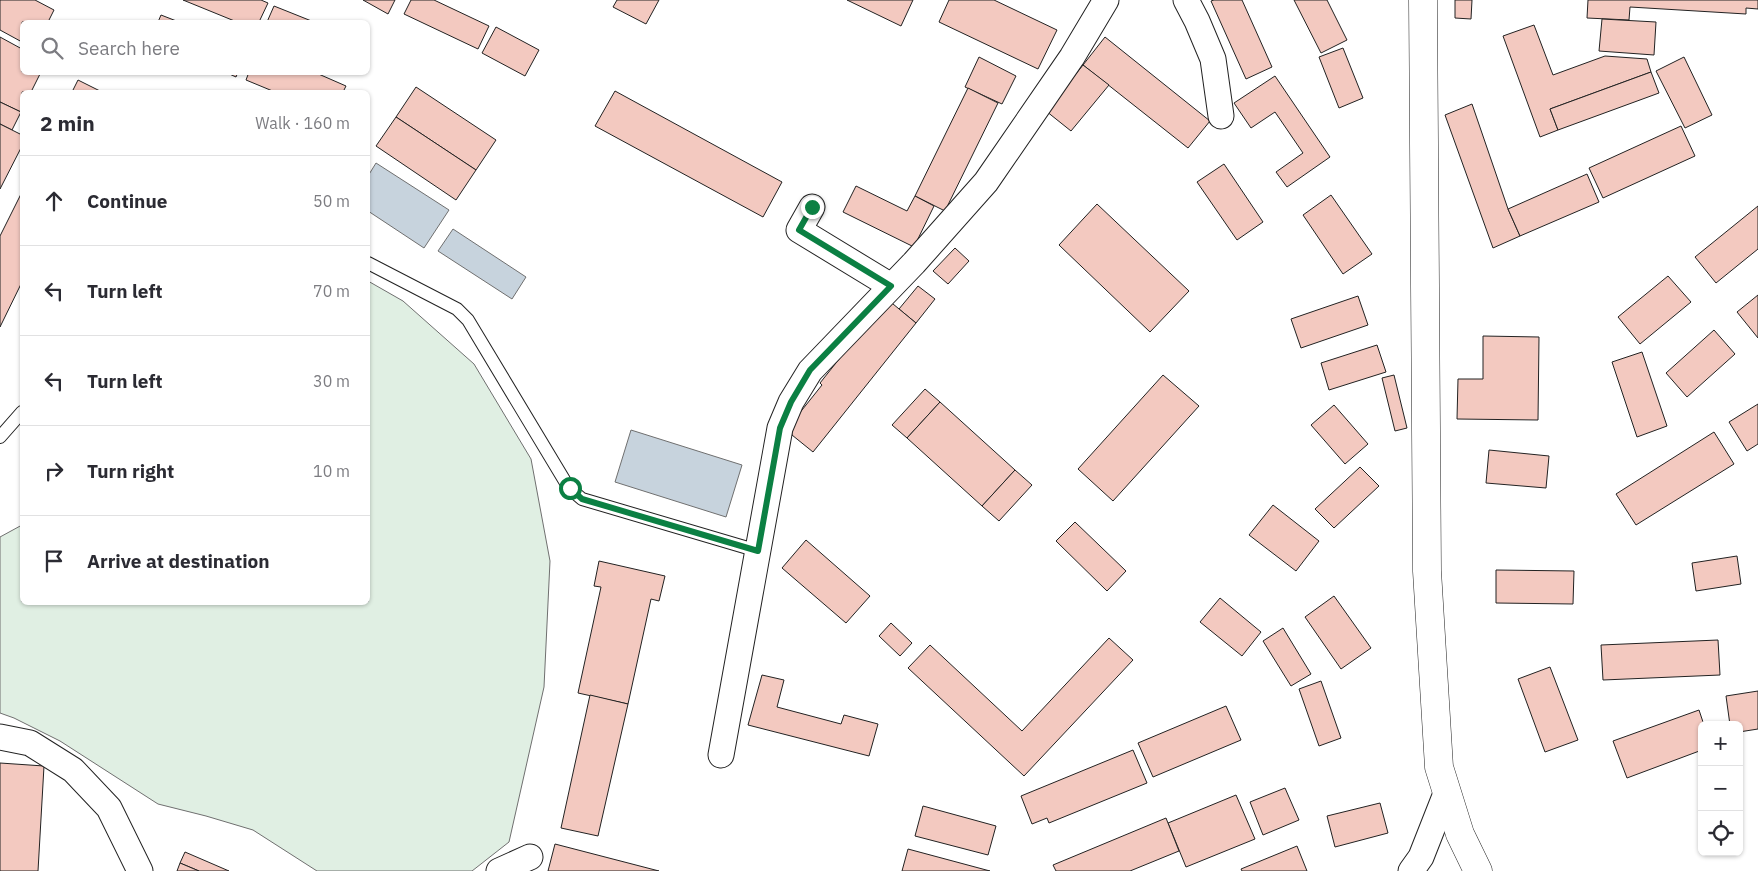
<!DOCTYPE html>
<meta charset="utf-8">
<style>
:root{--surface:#fff;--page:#f2f2f3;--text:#2b2b33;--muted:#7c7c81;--line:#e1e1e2}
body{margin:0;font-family:"IBM Plex Sans",sans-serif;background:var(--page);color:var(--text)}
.controls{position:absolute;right:15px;bottom:15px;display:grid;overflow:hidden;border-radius:8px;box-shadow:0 1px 4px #0004}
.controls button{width:45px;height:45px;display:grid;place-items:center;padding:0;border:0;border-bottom:1px solid var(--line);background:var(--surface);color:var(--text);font:25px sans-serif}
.stop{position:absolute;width:15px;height:15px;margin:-11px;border:4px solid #0b8043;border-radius:50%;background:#fff}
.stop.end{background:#0b8043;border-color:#fff;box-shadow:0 1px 5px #0008}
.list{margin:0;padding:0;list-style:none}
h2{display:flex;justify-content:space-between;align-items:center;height:65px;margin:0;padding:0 20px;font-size:21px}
h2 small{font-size:16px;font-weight:400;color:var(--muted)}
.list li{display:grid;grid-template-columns:32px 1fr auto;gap:15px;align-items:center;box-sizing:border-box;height:90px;padding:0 20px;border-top:1px solid var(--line)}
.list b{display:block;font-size:19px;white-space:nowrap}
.list em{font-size:16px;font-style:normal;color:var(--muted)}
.icon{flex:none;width:28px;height:28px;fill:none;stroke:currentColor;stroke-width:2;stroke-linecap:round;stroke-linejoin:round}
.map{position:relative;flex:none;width:1758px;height:871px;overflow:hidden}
.search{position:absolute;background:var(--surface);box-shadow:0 1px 4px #0004;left:20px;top:20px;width:350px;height:55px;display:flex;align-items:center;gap:12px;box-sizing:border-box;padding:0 18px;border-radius:8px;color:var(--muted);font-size:19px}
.panel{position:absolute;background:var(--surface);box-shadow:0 1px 4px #0004;left:20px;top:90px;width:350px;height:515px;border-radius:8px}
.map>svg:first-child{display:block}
</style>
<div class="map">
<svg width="1758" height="871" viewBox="0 0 1758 871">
<rect width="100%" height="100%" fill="#fff"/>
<!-- green -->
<polygon fill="#e0efe3" stroke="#6f6f6f" points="368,281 403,301 474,364 531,459 550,561 544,687 509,842 472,871 317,871 253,830 206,816 158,804 60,741 14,718 0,713 0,537 22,525 22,602 368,602"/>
<!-- water -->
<g fill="#c7d3dd" stroke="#6f6f6f">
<polygon points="376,163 449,210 424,248 368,211 368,176"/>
<polygon points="453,229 526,277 512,299 438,251"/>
<polygon points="631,430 742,465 726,517 615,482"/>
</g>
<!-- building -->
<g fill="#f3c9c0" stroke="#222">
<polygon points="0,0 35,0 54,10 48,22 22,22 22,42 0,30"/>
<polygon points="183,0 261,0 268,3 259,22 237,22"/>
<polygon points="363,0 395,0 388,14"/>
<polygon points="411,0 434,0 489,26 478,49 404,14"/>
<polygon points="617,0 659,0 646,24 613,7"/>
<polygon points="847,0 913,0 901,26"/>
<polygon points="949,0 994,0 1057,30 1038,69 939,22"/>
<polygon points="1214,0 1242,0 1272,67 1246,79 1211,1"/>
<polygon points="1294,0 1327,0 1347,40 1321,53"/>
<polygon points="1455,0 1472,0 1471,19 1455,18"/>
<polygon points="1588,0 1758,0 1758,9 1746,8 1746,14 1630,7 1629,20 1587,18"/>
<polygon points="274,6 314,22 267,22"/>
<polygon points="161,15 179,22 158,22"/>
<polygon points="1602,19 1656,22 1654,55 1599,51"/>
<polygon points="1534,25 1553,75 1605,56 1647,59 1651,72 1550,109 1558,130 1540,137 1503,36"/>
<polygon points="496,27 539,50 525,76 482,53"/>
<polygon points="0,37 22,49 22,72 41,72 31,92 22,92 22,109 21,112 0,102"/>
<polygon points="1105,37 1210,121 1188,148 1083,65"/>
<polygon points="1343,48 1363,98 1339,108 1319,57"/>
<polygon points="979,57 1016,76 1002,104 965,87"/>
<polygon points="1684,57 1712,115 1685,128 1656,71"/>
<polygon points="1083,65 1109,85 1071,131 1046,111"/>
<polygon points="225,72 238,72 236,77"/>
<polygon points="249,72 314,72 346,86 343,92 275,92 246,80"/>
<polygon points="1651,72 1659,93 1558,130 1550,109"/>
<polygon points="1275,76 1330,157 1287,187 1276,172 1303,153 1275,112 1251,128 1234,103"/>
<polygon points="78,80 102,92 72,92"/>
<polygon points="416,87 496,140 476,170 396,117"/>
<polygon points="968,88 998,103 945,211 915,196"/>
<polygon points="615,91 782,182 763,217 595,126"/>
<polygon points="0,102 21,112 12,130 0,124"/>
<polygon points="1472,104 1508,209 1520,236 1493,248 1445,115"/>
<polygon points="396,117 476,170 456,200 376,146"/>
<polygon points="0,124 22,135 22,146 0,189"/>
<polygon points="1681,126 1695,156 1603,198 1589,168"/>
<polygon points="1224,164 1263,222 1237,240 1197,182"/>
<polygon points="1587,174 1599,202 1520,236 1508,209"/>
<polygon points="856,186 907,211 915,196 934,206 914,247 843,212"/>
<polygon points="22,192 22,282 0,327 0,236"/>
<polygon points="1331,195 1372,254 1343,274 1303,215"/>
<polygon points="1097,204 1189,291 1150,332 1059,245"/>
<polygon points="1758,206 1758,249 1716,283 1695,257"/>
<polygon points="955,248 969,261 948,284 933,271"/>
<polygon points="1668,276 1691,302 1640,344 1618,317"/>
<polygon points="918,286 935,299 916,323 899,309"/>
<polygon points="1758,295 1758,338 1737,312"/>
<polygon points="1358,296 1368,325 1301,348 1291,319"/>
<polygon points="887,299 916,323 813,452 792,435 791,427 794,420 822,385 820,383"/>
<polygon points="1714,330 1735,354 1687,397 1666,373"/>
<polygon points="1483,336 1539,337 1538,420 1457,419 1458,379 1483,379"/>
<polygon points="1377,345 1386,372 1329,390 1321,363"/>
<polygon points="1642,352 1667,426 1637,437 1612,362"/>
<polygon points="1163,375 1199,406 1113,501 1078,469"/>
<polygon points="1394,375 1407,428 1395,431 1382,378"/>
<polygon points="925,389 940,402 907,438 892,425"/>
<polygon points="940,402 1015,470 982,506 907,438"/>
<polygon points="1758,404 1758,444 1747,451 1729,422"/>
<polygon points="1334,405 1368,444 1345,464 1311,425"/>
<polygon points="1714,432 1734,464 1636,525 1616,494"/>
<polygon points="1489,450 1549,456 1546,488 1486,483"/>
<polygon points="1360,467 1379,486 1334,528 1315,509"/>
<polygon points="1015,470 1032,485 999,521 982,506"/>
<polygon points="1273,505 1319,541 1296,571 1249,535"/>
<polygon points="1075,522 1126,571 1107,591 1056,541"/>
<polygon points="806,540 870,596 846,623 782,568"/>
<polygon points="1737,556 1741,584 1696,591 1692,563"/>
<polygon points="599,561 665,576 659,601 651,599 628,704 578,693 601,587 594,586"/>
<polygon points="1496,570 1574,571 1573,604 1496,603"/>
<polygon points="1334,596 1371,648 1341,669 1305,617"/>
<polygon points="1220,598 1261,632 1242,656 1200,622"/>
<polygon points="891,623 912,643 900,656 879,636"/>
<polygon points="1283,628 1311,674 1291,686 1263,641"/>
<polygon points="1109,638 1133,660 1024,776 908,668 930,645 1022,731"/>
<polygon points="1718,640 1720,675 1603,680 1601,645"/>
<polygon points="1550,667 1578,740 1545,752 1518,679"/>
<polygon points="762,675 784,680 777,707 841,724 844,715 878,724 869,756 748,725"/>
<polygon points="1321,681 1341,738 1319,746 1299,689"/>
<polygon points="1758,691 1758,729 1739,732 1739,725 1730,725 1726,696"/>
<polygon points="590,695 628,704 598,836 561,828"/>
<polygon points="1226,706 1241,740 1153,777 1138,743"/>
<polygon points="1699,710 1704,725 1702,725 1702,750 1627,778 1613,741"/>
<polygon points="1133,750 1147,783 1049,823 1047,818 1032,824 1021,796"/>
<polygon points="0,763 44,766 38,871 0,871"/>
<polygon points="1285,788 1299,820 1263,835 1250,802"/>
<polygon points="1236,795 1255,839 1186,867 1168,823"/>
<polygon points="1380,803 1388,833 1335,847 1327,816"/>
<polygon points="923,806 996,826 988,855 915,836"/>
<polygon points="1166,818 1179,851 1130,871 1056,871 1053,865"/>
<polygon points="555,844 659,871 548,871"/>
<polygon points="1297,846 1307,871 1242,871 1241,869"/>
<polygon points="908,849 990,871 902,871"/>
<polygon points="185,852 229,871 199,871 180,863"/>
<polygon points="180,863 199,871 177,871"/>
</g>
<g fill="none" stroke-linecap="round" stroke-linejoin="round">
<defs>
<g id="service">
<polyline points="368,263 457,309 468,320 569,488 582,499 758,551"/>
<polyline points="0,437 22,412"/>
</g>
<g id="minor">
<polyline points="1186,0 1197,21 1213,59 1221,116"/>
<polyline points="812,207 799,230 891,286"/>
<polyline points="0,737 30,743 73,770 109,808 140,871"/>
<polyline points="721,755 780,428 791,402 810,371 914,263 986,182 1072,57 1106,0"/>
<polyline points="499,871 530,857"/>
<polyline points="1411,871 1421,857 1447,791"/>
</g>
<polyline id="tertiary" points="1423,0 1427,571 1439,767 1460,834 1478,871"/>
</defs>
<!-- service casing -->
<use href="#service" stroke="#222" stroke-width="14"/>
<!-- minor casing -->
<use href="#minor" stroke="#222" stroke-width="27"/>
<!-- tertiary casing -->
<use href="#tertiary" stroke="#222" stroke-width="29"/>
<!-- service -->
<use href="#service" stroke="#fff" stroke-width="12"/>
<!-- minor -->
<use href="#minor" stroke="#fff" stroke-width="25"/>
<!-- tertiary -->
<use href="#tertiary" stroke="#fff" stroke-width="28"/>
</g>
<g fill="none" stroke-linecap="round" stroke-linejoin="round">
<!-- route -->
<polyline stroke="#0b8043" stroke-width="6" points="570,488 582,499 758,551 780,428 791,402 810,370 891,286 799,230 812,207"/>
</g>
</svg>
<div class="controls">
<button>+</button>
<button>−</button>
<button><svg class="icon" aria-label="locate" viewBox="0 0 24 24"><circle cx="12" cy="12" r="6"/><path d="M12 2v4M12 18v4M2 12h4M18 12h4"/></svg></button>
</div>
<div class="stop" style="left:570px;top:488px"></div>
<div class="stop end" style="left:812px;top:207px"></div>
<div class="search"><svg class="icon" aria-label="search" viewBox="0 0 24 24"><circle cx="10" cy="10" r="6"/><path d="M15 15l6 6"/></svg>Search here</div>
<section class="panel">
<h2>2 min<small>Walk · 160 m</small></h2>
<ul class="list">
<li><svg class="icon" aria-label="ahead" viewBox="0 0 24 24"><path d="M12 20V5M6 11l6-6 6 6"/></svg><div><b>Continue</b></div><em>50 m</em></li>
<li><svg class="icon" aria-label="left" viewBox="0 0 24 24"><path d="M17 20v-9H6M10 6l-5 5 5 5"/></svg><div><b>Turn left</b></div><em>70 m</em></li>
<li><svg class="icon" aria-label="left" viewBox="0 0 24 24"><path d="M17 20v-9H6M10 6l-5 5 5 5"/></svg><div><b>Turn left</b></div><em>30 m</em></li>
<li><svg class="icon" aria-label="right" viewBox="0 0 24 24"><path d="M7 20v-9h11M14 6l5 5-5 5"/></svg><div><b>Turn right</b></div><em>10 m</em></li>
<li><svg class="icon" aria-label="arrive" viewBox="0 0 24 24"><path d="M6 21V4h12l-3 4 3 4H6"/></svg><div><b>Arrive at destination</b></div></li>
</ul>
</section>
</div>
